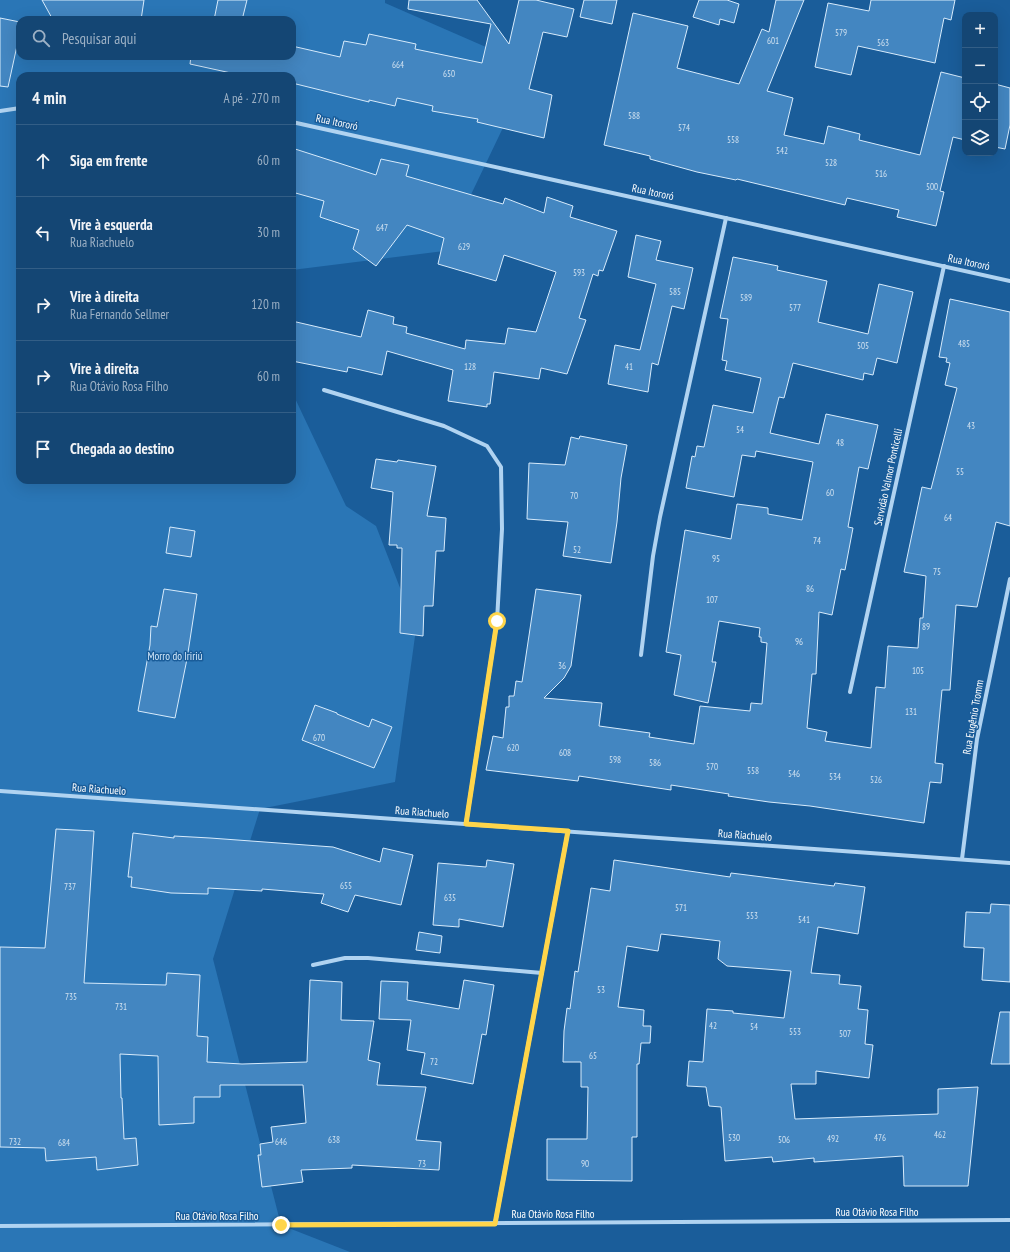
<!DOCTYPE html>
<html lang="pt">
<meta charset="utf-8">
<style>
:root{--surface:#144674;--page:#1d4d79;--text:#f1f3f6;--muted:#9db1c5;--line:#335e86}
body{margin:0;font-family:"PT Sans Narrow",sans-serif;background:var(--page);color:var(--text)}
.controls{position:absolute;right:12px;top:12px;display:grid;overflow:hidden;border-radius:8px;box-shadow:0 4px 16px #0002}
.controls button{width:36px;height:36px;display:grid;place-items:center;padding:0;border:0;border-bottom:1px solid var(--line);background:var(--surface);color:var(--text);font:20px sans-serif}
.stop{position:absolute;width:12px;height:12px;margin:-9px;border:3px solid #ffd54a;border-radius:50%;background:#fff}
.stop.end{background:#ffd54a;border-color:#fff;box-shadow:0 1px 4px #0008}
.list{margin:0;padding:0;list-style:none}
h2{display:flex;justify-content:space-between;align-items:center;height:52px;margin:0;padding:0 16px;font-size:17px}
h2 small{font-size:13px;font-weight:400;color:var(--muted)}
.list li{display:grid;grid-template-columns:26px 1fr auto;gap:12px;align-items:center;box-sizing:border-box;height:72px;padding:0 16px;border-top:1px solid var(--line)}
.list b{display:block;font-size:15px;white-space:nowrap}
.list p{margin:0;font-size:13px;white-space:nowrap;color:var(--muted)}
.list em{font-size:13px;font-style:normal;color:var(--muted)}
.icon{flex:none;width:22px;height:22px;fill:none;stroke:currentColor;stroke-width:2;stroke-linecap:round;stroke-linejoin:round}
.map{position:relative;flex:none;width:1010px;height:1252px;overflow:hidden}
.search{position:absolute;background:var(--surface);box-shadow:0 4px 16px #0002;left:16px;top:16px;width:280px;height:44px;display:flex;align-items:center;gap:10px;box-sizing:border-box;padding:0 14px;border-radius:12px;color:var(--muted);font-size:15px}
.panel{position:absolute;background:var(--surface);box-shadow:0 4px 16px #0002;left:16px;top:72px;width:280px;height:412px;border-radius:12px}
.map>svg:first-child{display:block}
</style>
<div class="map">
<svg width="1010" height="1252" viewBox="0 0 1010 1252">
<rect width="100%" height="100%" fill="#1a5d9a"/>
<!-- green -->
<path fill="#2a76b6" fill-rule="evenodd" d="M0 0H385V3L532 67 444 251 292 270V76H20V480H292V392L346 506 376 526 416 629 395 782 260 809 213 959 281 1225 350 1252H0ZM20 20H292V56H20Z"/>
<!-- building -->
<g fill="#4386c1" stroke="#d7ebfc">
<polygon points="42,0 144,0 141,20 53,20"/>
<polygon points="218,0 247,0 242,20 214,20"/>
<polygon points="409,0 477,0 509,44 519,0 536,0 574,9 567,37 543,32 529,89 552,95 544,138 477,122 478,119 432,111 433,106 397,98 395,106 369,100 369,102 292,83 292,76 229,76 231,73 190,64 191,56 292,56 292,46 340,57 344,41 366,45 369,34 416,44 415,49 482,63 491,24 408,9"/>
<polygon points="584,0 617,0 612,24 580,17"/>
<polygon points="699,0 727,0 739,4 734,23 720,19 719,25 693,17"/>
<polygon points="776,0 804,0 767,91 793,98 784,135 824,144 828,126 860,134 859,140 920,155 941,72 965,78 965,140 953,137 940,191 944,192 936,226 897,217 899,210 847,198 845,205 737,179 736,180 697,172 650,159 650,156 604,145 633,13 688,26 677,68 739,84 762,29 769,32"/>
<polygon points="871,0 955,0 951,20 944,18 935,63 858,46 851,75 815,67 828,3 869,11"/>
<polygon points="0,18 20,22 20,32 8,87 0,86"/>
<polygon points="995,84 1010,88 1010,125 1005,149 995,147"/>
<polygon points="292,148 376,175 381,159 409,165 406,176 503,204 505,198 544,213 547,197 573,206 570,217 617,231 603,271 599,270 598,276 593,274 579,318 586,320 567,374 541,368 539,379 494,372 490,404 487,404 487,407 448,401 453,370 387,351 382,375 348,367 347,372 292,361 292,321 361,337 368,310 394,317 393,324 407,327 406,333 465,349 466,340 505,344 508,328 536,332 556,272 504,255 496,281 438,264 444,238 407,225 376,266 353,249 359,230 320,217 324,201 292,192"/>
<polygon points="636,235 661,241 656,260 693,268 684,309 672,306 658,365 652,363 648,392 608,384 615,345 640,350 656,284 628,277"/>
<polygon points="733,257 778,266 777,270 827,281 818,322 868,334 879,284 913,292 897,363 877,358 873,375 864,373 863,380 793,363 784,398 779,397 770,433 819,444 826,414 878,425 868,469 859,467 848,527 853,528 845,570 841,569 832,615 819,612 816,674 812,674 807,728 827,732 825,741 871,748 876,687 885,688 888,646 918,648 920,618 923,618 926,576 904,572 922,487 931,489 957,388 945,385 950,363 946,362 947,358 939,357 950,299 1010,312 1010,526 996,522 977,607 956,605 950,690 942,690 935,763 943,764 941,783 930,782 924,823 810,806 769,802 728,796 729,794 671,785 671,790 579,776 578,781 486,770 493,736 503,738 506,707 509,707 509,696 514,696 516,681 522,682 536,589 581,595 571,666 564,678 544,698 602,703 599,726 650,733 649,737 694,744 700,706 750,711 751,703 762,704 767,643 761,642 761,637 759,637 760,628 719,621 712,662 716,662 708,703 674,695 681,655 666,652 685,530 731,539 737,504 768,508 768,514 802,520 813,462 756,451 755,457 742,455 734,497 686,488 692,456 695,457 697,446 704,447 713,405 753,413 761,378 725,370 727,361 722,360 728,319 720,318"/>
<polygon points="580,436 627,445 621,478 617,522 611,563 563,556 568,522 527,519 529,463 565,465 571,437 579,439"/>
<polygon points="376,459 397,462 398,460 436,466 427,516 446,518 444,551 436,551 433,606 424,606 423,636 400,633 402,548 397,548 397,545 389,545 393,492 371,488"/>
<polygon points="170,527 195,531 191,557 166,553"/>
<polygon points="164,589 197,594 187,659 175,718 138,711 150,645 151,626 157,627"/>
<polygon points="315,705 337,713 337,714 369,727 372,719 392,727 374,768 302,740"/>
<polygon points="56,829 94,831 84,983 166,985 167,973 200,975 197,1036 208,1037 207,1062 242,1064 307,1062 310,980 342,982 341,1020 374,1021 368,1060 380,1063 377,1085 426,1087 416,1140 441,1142 439,1170 352,1165 352,1168 301,1170 303,1182 262,1187 258,1155 261,1155 260,1144 273,1142 271,1127 306,1123 303,1085 220,1085 220,1097 194,1097 194,1123 159,1125 158,1056 120,1054 121,1098 122,1098 124,1139 136,1138 138,1165 97,1170 96,1157 46,1161 45,1148 0,1147 0,947 45,948"/>
<polygon points="133,833 174,838 174,836 210,838 333,847 380,862 383,848 413,855 401,905 355,895 348,912 321,903 324,894 262,889 262,891 208,888 208,894 171,893 131,887 132,877 128,877"/>
<polygon points="487,860 514,864 503,927 459,919 459,927 433,925 438,863 486,867"/>
<polygon points="614,860 730,877 731,873 834,886 835,883 865,887 858,934 818,927 811,973 840,975 839,984 861,986 858,1009 868,1010 865,1044 873,1045 869,1078 816,1071 816,1084 791,1084 795,1119 938,1114 938,1089 978,1087 968,1186 904,1186 903,1156 814,1162 814,1158 773,1162 772,1157 725,1161 721,1107 709,1106 706,1087 687,1086 689,1061 703,1062 707,1009 733,1011 733,1013 784,1018 791,971 727,966 718,959 720,941 661,934 658,951 627,946 618,1007 644,1010 643,1026 651,1026 650,1043 641,1043 639,1064 637,1064 637,1137 632,1137 632,1181 547,1180 547,1139 587,1139 588,1087 581,1087 581,1062 563,1062 564,1031 567,1008 570,1009 575,971 578,972 591,888 610,891"/>
<polygon points="991,904 1010,905 1010,982 982,980 984,948 964,947 966,912 990,913"/>
<polygon points="419,932 442,936 440,953 416,950"/>
<polygon points="464,980 494,985 486,1035 482,1034 473,1084 421,1074 425,1053 407,1050 411,1020 379,1019 381,981 408,982 407,1000 459,1009"/>
<polygon points="1000,1012 1010,1012 1010,1064 991,1064"/>
</g>
<g fill="none" stroke-linecap="round" stroke-linejoin="round">
<!-- minor -->
<g stroke="#b0d3f1" stroke-width="4">
<polyline points="0,111 20,108"/>
<polyline points="292,122 1010,281"/>
<polyline points="324,390 444,426 487,446 501,467 502,529 497,621 466,824"/>
<polyline points="641,655 653,556 660,517 726,218"/>
<polyline points="850,692 944,266"/>
<polyline points="0,791 1010,863"/>
<polyline points="962,859 977,739 1010,579"/>
<polyline points="313,965 345,958 368,958 542,973"/>
<polyline points="495,1224 568,831"/>
<polyline points="0,1226 1010,1220"/>
</g>
</g>
<g fill="none" stroke-linecap="round" stroke-linejoin="round">
<!-- route -->
<polyline stroke="#ffd54a" stroke-width="5" points="281,1225 495,1224 568,831 466,824 497,621"/>
</g>
<g text-anchor="middle" dominant-baseline="central" stroke-width="3" stroke-linejoin="round" paint-order="stroke">
<!-- number labels -->
<g font-size="9" fill="#d0e1f0">
<text x="841" y="32">579</text>
<text x="773" y="40">601</text>
<text x="883" y="42">563</text>
<text x="398" y="64">664</text>
<text x="449" y="73">650</text>
<text x="634" y="115">588</text>
<text x="684" y="127">574</text>
<text x="733" y="139">558</text>
<text x="782" y="150">542</text>
<text x="831" y="162">528</text>
<text x="881" y="173">516</text>
<text x="932" y="186">500</text>
<text x="382" y="227">647</text>
<text x="464" y="246">629</text>
<text x="579" y="272">593</text>
<text x="675" y="291">585</text>
<text x="746" y="297">589</text>
<text x="795" y="307">577</text>
<text x="964" y="343">485</text>
<text x="863" y="345">505</text>
<text x="470" y="366">128</text>
<text x="629" y="366">41</text>
<text x="971" y="425">43</text>
<text x="740" y="429">54</text>
<text x="840" y="442">48</text>
<text x="960" y="471">55</text>
<text x="830" y="492">60</text>
<text x="574" y="495">70</text>
<text x="948" y="517">64</text>
<text x="817" y="540">74</text>
<text x="577" y="549">52</text>
<text x="716" y="558">95</text>
<text x="937" y="571">75</text>
<text x="810" y="588">86</text>
<text x="712" y="599">107</text>
<text x="926" y="626">89</text>
<text x="799" y="641">96</text>
<text x="562" y="665">36</text>
<text x="918" y="670">105</text>
<text x="911" y="711">131</text>
<text x="319" y="737">670</text>
<text x="513" y="747">620</text>
<text x="565" y="752">608</text>
<text x="615" y="759">598</text>
<text x="655" y="762">586</text>
<text x="712" y="766">570</text>
<text x="753" y="770">558</text>
<text x="794" y="773">546</text>
<text x="835" y="776">534</text>
<text x="876" y="779">526</text>
<text x="346" y="885">655</text>
<text x="70" y="886">737</text>
<text x="450" y="897">635</text>
<text x="681" y="907">571</text>
<text x="752" y="915">553</text>
<text x="804" y="919">541</text>
<text x="601" y="989">53</text>
<text x="71" y="996">735</text>
<text x="121" y="1006">731</text>
<text x="713" y="1025">42</text>
<text x="754" y="1026">54</text>
<text x="795" y="1031">553</text>
<text x="845" y="1033">507</text>
<text x="593" y="1055">65</text>
<text x="434" y="1061">72</text>
<text x="940" y="1134">462</text>
<text x="734" y="1137">530</text>
<text x="880" y="1137">476</text>
<text x="833" y="1138">492</text>
<text x="334" y="1139">638</text>
<text x="784" y="1139">506</text>
<text x="15" y="1141">732</text>
<text x="281" y="1141">646</text>
<text x="64" y="1142">684</text>
<text x="422" y="1163">73</text>
<text x="585" y="1163">90</text>
</g>
<!-- street labels -->
<g font-size="11" fill="#fff" stroke="#1a5d9a">
<text transform="translate(337 122) rotate(12)">Rua Itororó</text>
<text transform="translate(653 192) rotate(12)">Rua Itororó</text>
<text transform="translate(969 262) rotate(12)">Rua Itororó</text>
<text transform="translate(888 477) rotate(-78)">Servidão Valmor Ponticelli</text>
<text transform="translate(973 717) rotate(-80)">Rua Eugênio Tromm</text>
<text transform="translate(99 789) rotate(4)">Rua Riachuelo</text>
<text transform="translate(422 812) rotate(4)">Rua Riachuelo</text>
<text transform="translate(745 835) rotate(4)">Rua Riachuelo</text>
<text x="877" y="1212">Rua Otávio Rosa Filho</text>
<text x="553" y="1214">Rua Otávio Rosa Filho</text>
<text x="217" y="1216">Rua Otávio Rosa Filho</text>
</g>
<!-- park labels -->
<g font-size="11" fill="#d7ebfc" stroke="#1a5d9a">
<text x="175" y="656">Morro do Iririú</text>
</g>
</g>
</svg>
<div class="controls">
<button>+</button>
<button>−</button>
<button><svg class="icon" aria-label="locate" viewBox="0 0 24 24"><circle cx="12" cy="12" r="6"/><path d="M12 2v4M12 18v4M2 12h4M18 12h4"/></svg></button>
<button><svg class="icon" aria-label="layers" viewBox="0 0 24 24"><path d="M12 4l9 5-9 5-9-5zM3 14l9 5 9-5"/></svg></button>
</div>
<div class="stop" style="left:497px;top:621px"></div>
<div class="stop end" style="left:281px;top:1225px"></div>
<div class="search"><svg class="icon" aria-label="search" viewBox="0 0 24 24"><circle cx="10" cy="10" r="6"/><path d="M15 15l6 6"/></svg>Pesquisar aqui</div>
<section class="panel">
<h2>4 min<small>A pé · 270 m</small></h2>
<ul class="list">
<li><svg class="icon" aria-label="ahead" viewBox="0 0 24 24"><path d="M12 20V5M6 11l6-6 6 6"/></svg><div><b>Siga em frente</b></div><em>60 m</em></li>
<li><svg class="icon" aria-label="left" viewBox="0 0 24 24"><path d="M17 20v-9H6M10 6l-5 5 5 5"/></svg><div><b>Vire à esquerda</b><p>Rua Riachuelo</p></div><em>30 m</em></li>
<li><svg class="icon" aria-label="right" viewBox="0 0 24 24"><path d="M7 20v-9h11M14 6l5 5-5 5"/></svg><div><b>Vire à direita</b><p>Rua Fernando Sellmer</p></div><em>120 m</em></li>
<li><svg class="icon" aria-label="right" viewBox="0 0 24 24"><path d="M7 20v-9h11M14 6l5 5-5 5"/></svg><div><b>Vire à direita</b><p>Rua Otávio Rosa Filho</p></div><em>60 m</em></li>
<li><svg class="icon" aria-label="arrive" viewBox="0 0 24 24"><path d="M6 21V4h12l-3 4 3 4H6"/></svg><div><b>Chegada ao destino</b></div></li>
</ul>
</section>
</div>
